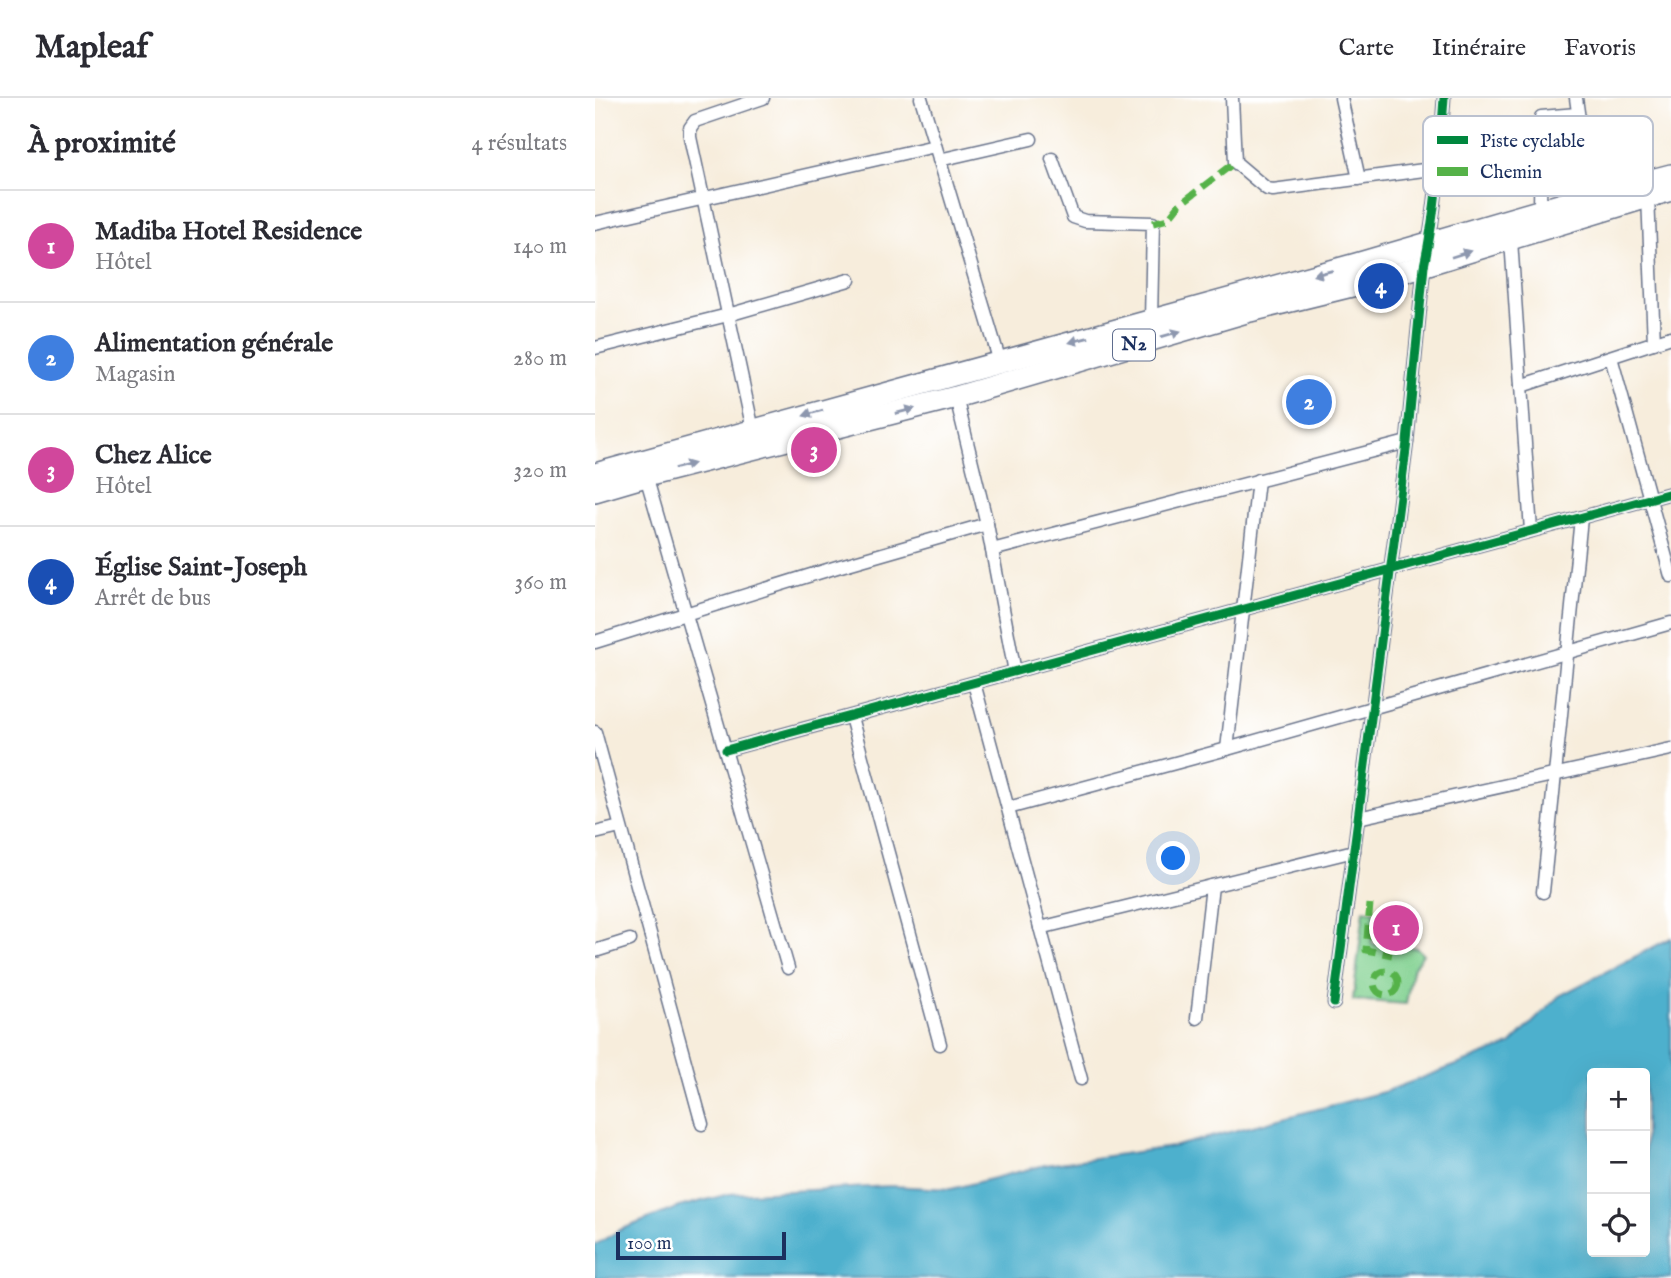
<!DOCTYPE html>
<html lang="fr">
<meta charset="utf-8">
<style>
:root{--surface:#fff;--page:#f2f2f3;--text:#2b2b33;--muted:#7c7c81;--line:#e1e1e2;--accent:#1f6fb2}
body{margin:0;font-family:"IM FELL English",serif;background:var(--page);color:var(--text)}
.controls{position:absolute;right:21px;bottom:21px;display:grid;overflow:hidden;border-radius:7px;box-shadow:0 7px 28px #0002}
.controls button{width:63px;height:63px;display:grid;place-items:center;padding:0;border:0;border-bottom:2px solid var(--line);background:var(--surface);color:var(--text);font:35px sans-serif}
.scale{position:absolute;left:21px;bottom:18px;width:170px;box-sizing:border-box;padding-left:7px;border:4px solid #1b2f5e;border-top:0;font-size:19px;line-height:24px;white-space:nowrap;color:#1b2f5e;-webkit-text-stroke:5px #fff;paint-order:stroke}
.you{position:absolute;left:579px;top:761px;width:24px;height:24px;margin:-18px;border:5px solid #fff;border-radius:50%;background:#1a73e8;box-shadow:0 0 0 10px #1a73e833}
.badge{display:grid;place-items:center;width:46px;height:46px;border-radius:50%;background:var(--accent);color:#fff;font-size:23px;font-weight:700}
.pin{position:absolute;translate:-50% -50%;border:4px solid #fff;box-shadow:0 2px 7px #0006}
.list{margin:0;padding:0;list-style:none}
h2{display:flex;justify-content:space-between;align-items:center;height:91px;margin:0;padding:0 28px;font-size:30px}
h2 small{font-size:23px;font-weight:400;color:var(--muted)}
.list li{display:grid;grid-template-columns:46px 1fr auto;gap:21px;align-items:center;box-sizing:border-box;height:112px;padding:0 28px;border-top:2px solid var(--line)}
.list b{display:block;font-size:26px;white-space:nowrap}
.list p{margin:0;font-size:23px;white-space:nowrap;color:var(--muted)}
.list em{font-size:23px;font-style:normal;color:var(--muted)}
.icon{flex:none;width:38px;height:38px;fill:none;stroke:currentColor;stroke-width:2;stroke-linecap:round;stroke-linejoin:round}
.map{position:relative;flex:none;width:1076px;height:1180px;overflow:hidden}
header{display:flex;align-items:center;gap:42px;box-sizing:border-box;height:98px;padding:0 35px;background:var(--surface);border-bottom:2px solid var(--line)}
header strong{font-size:33px}
nav{display:flex;gap:38px;margin-inline-start:auto;font-size:24px}
main{display:flex}
aside{flex:1;background:var(--surface)}
.map>svg:first-child{display:block}
</style>
<header>
<strong>Mapleaf</strong>
<nav><a>Carte</a><a>Itinéraire</a><a>Favoris</a></nav>
</header>
<main>
<aside>
<h2>À proximité<small>4 résultats</small></h2>
<ul class="list">
<li><span class="badge" style="background:#d1479c">1</span><div><b>Madiba Hotel Residence</b><p>Hôtel</p></div><em>140 m</em></li>
<li><span class="badge" style="background:#3f7fe0">2</span><div><b>Alimentation générale</b><p>Magasin</p></div><em>280 m</em></li>
<li><span class="badge" style="background:#d1479c">3</span><div><b>Chez Alice</b><p>Hôtel</p></div><em>320 m</em></li>
<li><span class="badge" style="background:#1a4fb4">4</span><div><b>Église Saint-Joseph</b><p>Arrêt de bus</p></div><em>360 m</em></li>
</ul>
</aside>
<div class="map">
<svg width="1076" height="1180" viewBox="0 0 1076 1180">
<rect width="100%" height="100%" fill="#fff"/>
<filter id="ink" filterUnits="userSpaceOnUse"><feTurbulence type="fractalNoise" baseFrequency=".0143" numOctaves="2"/><feDisplacementMap in="SourceGraphic" scale="14" xChannelSelector="R" yChannelSelector="G"/><feConvolveMatrix kernelMatrix="1 2 1 2 8 2 1 2 1" color-interpolation-filters="sRGB"/></filter>
<filter id="wash" filterUnits="userSpaceOnUse"><feTurbulence type="fractalNoise" baseFrequency=".00686" numOctaves="4" result="noise"/><feDisplacementMap in="SourceGraphic" scale="28" xChannelSelector="R" yChannelSelector="G"/><feGaussianBlur stdDeviation="1.57" result="paint"/><feColorMatrix in="noise" values="0 0 0 0 0 0 0 0 0 0 0 0 0 0 0 0 0 1.4 0 .05"/><feComposite in="paint" operator="in"/></filter>
<g filter="url(#wash)">
<rect width="100%" height="100%" fill="#f7eddc"/>
<!-- green -->
<polygon fill="#82d191" stroke="#4e8078" stroke-width="2" points="769,812 779,813 777,846 790,847 790,851 807,853 808,848 822,850 828,856 817,872 811,906 758,902"/>
<!-- water -->
<path fill="#4eb0cd" stroke="#347096" stroke-width="2" fill-rule="evenodd" d="M1076 840V1180H0V1147L25 1132 84 1109 134 1096 296 1088 356 1091 450 1067 577 1049 792 993 915 947 964 898ZM997 975H1050V1154H997Z"/>
</g>
<g filter="url(#ink)">
<g fill="none" stroke-linecap="round" stroke-linejoin="round">
<defs>
<g id="street">
<polyline points="326,0 405,264"/>
<polyline points="637,0 640,64 672,91 678,92 844,70"/>
<polyline points="746,0 764,81"/>
<polyline points="981,0 995,98"/>
<polyline points="457,61 478,119 490,123 558,125 556,222"/>
<polyline points="344,62 436,41"/>
<polyline points="1053,98 1059,245"/>
<polyline points="945,114 946,19 982,16"/>
<polyline points="0,125 340,48"/>
<polyline points="916,142 936,433"/>
<polyline points="0,250 133,217 254,182"/>
<polyline points="1016,259 1076,478"/>
<polyline points="926,288 1076,239"/>
<polyline points="361,299 392,426 420,574"/>
<polyline points="158,332 95,39 95,30 100,23 168,0"/>
<polyline points="51,378 193,870"/>
<polyline points="397,452 812,344"/>
<polyline points="0,544 242,469 392,426"/>
<polyline points="379,585 486,981"/>
<polyline points="256,619 345,946"/>
<polyline points="0,634 107,1026"/>
<polyline points="632,651 663,382"/>
<polyline points="131,652 1076,395"/>
<polyline points="413,710 632,651 1076,525"/>
<polyline points="763,720 1076,651"/>
<polyline points="0,735 25,729"/>
<polyline points="948,794 986,420"/>
<polyline points="445,830 759,753"/>
<polyline points="0,853 35,842"/>
<path d="M739 905 812 344 829 168C841 113 845 56 849 0"/>
<polyline points="602,920 617,788"/>
</g>
<g id="highway">
<polyline points="0,376 761,166 995,98 1076,77"/>
<polyline points="0,393 51,378 361,299 655,213 781,182 1076,92"/>
</g>
</defs>
<!-- street casing -->
<use href="#street" stroke="#68728a" stroke-width="15"/>
<!-- highway casing -->
<use href="#highway" stroke="#68728a" stroke-width="24"/>
<!-- street -->
<use href="#street" stroke="#fff" stroke-width="12"/>
<!-- highway -->
<use href="#highway" stroke="#fff" stroke-width="21"/>
<!-- quiet -->
<g stroke="#55b248" stroke-width="7" stroke-dasharray="14 7" stroke-linecap="butt">
<polyline points="558,125 573,121 584,107 640,64"/>
<polyline points="775,806 771,852 797,857"/>
<circle cx="791" cy="885" r="12"/>
</g>
<defs>
<g id="cycleway">
<polyline points="131,652 1076,395"/>
<path d="M739 905 812 344 829 168C841 113 845 56 849 0"/>
</g>
</defs>
<!-- cycleway casing -->
<use href="#cycleway" stroke="#fff" stroke-width="13"/>
<!-- cycleway -->
<use href="#cycleway" stroke="#00873e" stroke-width="9"/>
</g>
<!-- one-way arrows -->
<defs><path id="oneway-solid" d="M-6-.8H1V-3.2L6.5 0L1 3.2V.8H-6Z" transform="scale(1.75)"/></defs>
<g fill="#8d97ae">
<use href="#oneway-solid" transform="translate(866 156) rotate(-18)"/>
<use href="#oneway-solid" transform="translate(728 175) rotate(165)"/>
<use href="#oneway-solid" transform="translate(576 236) rotate(-16)"/>
<use href="#oneway-solid" transform="translate(484 242) rotate(165)"/>
<use href="#oneway-solid" transform="translate(310 313) rotate(-14)"/>
<use href="#oneway-solid" transform="translate(218 315) rotate(164)"/>
<use href="#oneway-solid" transform="translate(89 368) rotate(-14)"/>
</g>
</g>
<g text-anchor="middle" dominant-baseline="central" stroke-width="6" stroke-linejoin="round" paint-order="stroke">
<!-- shield labels -->
<rect fill="#fff" stroke="#5f6d8e" stroke-width="2" x="518" y="231.5" width="42" height="31" rx="5"/>
<g font-size="19" font-weight="bold" fill="#1b2f5e">
<text x="539" y="247">N2</text>
</g>
</g>
<!-- legend -->
<rect x="828" y="18" width="230" height="80" rx="10" fill="#fff" stroke="#bbc1cf" stroke-width="2"/>
<rect x="842" y="38" width="31" height="8" fill="#00873e"/>
<rect x="842" y="69" width="31" height="9" fill="#55b248"/>
<g font-size="19" fill="#1b2f5e">
<text x="885" y="49">Piste cyclable</text>
<text x="885" y="80">Chemin</text>
</g>
</svg>
<div class="controls">
<button>+</button>
<button>−</button>
<button><svg class="icon" aria-label="locate" viewBox="0 0 24 24"><circle cx="12" cy="12" r="6"/><path d="M12 2v4M12 18v4M2 12h4M18 12h4"/></svg></button>
</div>
<div class="scale">100 m</div>
<div class="you"></div>
<div class="pin badge" style="left:801px;top:830px;background:#d1479c">1</div>
<div class="pin badge" style="left:714px;top:304px;background:#3f7fe0">2</div>
<div class="pin badge" style="left:219px;top:352px;background:#d1479c">3</div>
<div class="pin badge" style="left:786px;top:188px;background:#1a4fb4">4</div>
</div>
</main>
